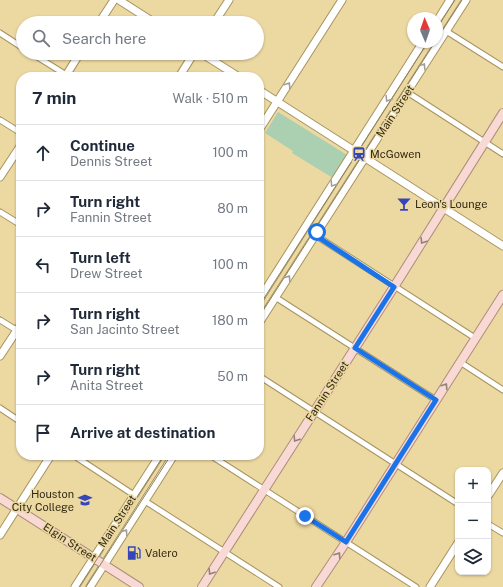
<!DOCTYPE html>
<meta charset="utf-8">
<style>
:root{--surface:#fff;--page:#f2f2f3;--text:#1f2937;--muted:#747a83;--line:#e0e1e3}
body{margin:0;font-family:"Public Sans",sans-serif;background:var(--page);color:var(--text)}
.controls{position:absolute;right:12px;bottom:12px;display:grid;overflow:hidden;border-radius:8px;box-shadow:0 1px 3px #0004}
.controls button{width:36px;height:36px;display:grid;place-items:center;padding:0;border:0;border-bottom:1px solid var(--line);background:var(--surface);color:var(--text);font:20px sans-serif}
.compass{position:absolute;left:407px;top:12px;width:36px;height:36px;border-radius:50%;background:var(--surface);box-shadow:0 1px 3px #0004;rotate:358deg}
.stop{position:absolute;width:12px;height:12px;margin:-9px;border:3px solid #1a73e8;border-radius:50%;background:#fff}
.stop.end{background:#1a73e8;border-color:#fff;box-shadow:0 1px 4px #0008}
.list{margin:0;padding:0;list-style:none}
h2{display:flex;justify-content:space-between;align-items:center;height:52px;margin:0;padding:0 16px;font-size:17px}
h2 small{font-size:13px;font-weight:400;color:var(--muted)}
.list li{display:grid;grid-template-columns:26px 1fr auto;gap:12px;align-items:center;box-sizing:border-box;height:56px;padding:0 16px;border-top:1px solid var(--line)}
.list b{display:block;font-size:15px;white-space:nowrap}
.list p{margin:0;font-size:13px;white-space:nowrap;color:var(--muted)}
.list em{font-size:13px;font-style:normal;color:var(--muted)}
.icon{flex:none;width:22px;height:22px;fill:none;stroke:currentColor;stroke-width:2;stroke-linecap:round;stroke-linejoin:round}
.map{position:relative;flex:none;width:503px;height:587px;overflow:hidden}
.search{position:absolute;background:var(--surface);box-shadow:0 1px 3px #0004;left:16px;top:16px;width:248px;height:44px;display:flex;align-items:center;gap:10px;box-sizing:border-box;padding:0 14px;border-radius:22px;color:var(--muted);font-size:15px}
.panel{position:absolute;background:var(--surface);box-shadow:0 1px 3px #0004;left:16px;top:72px;width:248px;height:388px;border-radius:16px}
.map>svg:first-child{display:block}
</style>
<div class="map">
<svg width="503" height="587" viewBox="0 0 503 587">
<rect width="100%" height="100%" fill="#ecd8a1"/>
<!-- green -->
<polygon fill="#aacfb1" points="278,112 347,155 333,178 292,153 293,151 265,133"/>
<g fill="none" stroke-linecap="round" stroke-linejoin="round">
<defs>
<g id="street">
<polyline points="446,31 503,67"/>
<polyline points="0,33 23,48"/>
<polyline points="31,53 68,76"/>
<polyline points="407,92 503,154"/>
<polyline points="0,120 21,133"/>
<polyline points="0,212 21,225"/>
<polyline points="315,235 475,338"/>
<polyline points="275,297 436,400"/>
<polyline points="0,320 21,333"/>
<polyline points="460,362 503,390"/>
<polyline points="259,376 458,504"/>
<polyline points="0,408 21,422"/>
<polyline points="73,455 134,495"/>
<polyline points="210,455 416,587"/>
<polyline points="145,501 279,587"/>
<polyline points="488,524 503,533"/>
</g>
<g id="secondary">
<polyline points="119,0 155,23"/>
<polyline points="437,21 450,0"/>
<polyline points="99,23 114,0"/>
<polyline points="214,23 229,0"/>
<polyline points="201,53 239,77"/>
<polyline points="65,77 80,53"/>
<polyline points="179,77 194,53"/>
<polyline points="259,90 503,246"/>
<polyline points="259,130 342,0"/>
<polyline points="0,177 21,145"/>
<polyline points="259,300 423,42"/>
<polyline points="259,323 466,0"/>
<polyline points="0,356 21,324"/>
<polyline points="488,496 503,473"/>
<polyline points="0,535 51,455"/>
<polyline points="75,587 160,455"/>
<polyline points="90,587 174,455"/>
<polyline points="430,587 458,543"/>
</g>
<g id="primary">
<polyline points="0,498 139,587"/>
<polyline points="202,587 394,287 503,113"/>
<polyline points="316,587 346,542 503,295"/>
</g>
</defs>
<!-- street casing -->
<use href="#street" stroke="#a6945f" stroke-width="7"/>
<!-- secondary casing -->
<use href="#secondary" stroke="#a6945f" stroke-width="9"/>
<!-- primary casing -->
<use href="#primary" stroke="#af8b7d" stroke-width="10"/>
<!-- street -->
<use href="#street" stroke="#fff" stroke-width="5"/>
<!-- secondary -->
<use href="#secondary" stroke="#fff" stroke-width="7"/>
<!-- primary -->
<use href="#primary" stroke="#f8d9d3" stroke-width="8"/>
<!-- tram -->
<g stroke="#91835c" stroke-width="1">
<polyline points="437,27 455,0"/>
<polyline points="437,39 462,0"/>
<polyline points="259,306 428,42"/>
<polyline points="259,317 435,42"/>
<polyline points="79,587 164,455"/>
<polyline points="86,587 171,455"/>
</g>
</g>
<!-- one-way arrows -->
<defs><path id="oneway-chevron" d="M-2-3.5L2.5 0L-2 3.5" fill="none" stroke-width="1.6" stroke-linecap="round" stroke-linejoin="round"/></defs>
<g stroke="#a39f95">
<use href="#oneway-chevron" transform="translate(423 66) rotate(-57)"/>
<use href="#oneway-chevron" transform="translate(288 85) rotate(-57)"/>
<use href="#oneway-chevron" transform="translate(388 99) rotate(122)"/>
<use href="#oneway-chevron" transform="translate(333 184) rotate(123)"/>
<use href="#oneway-chevron" transform="translate(288 278) rotate(-57)"/>
<use href="#oneway-chevron" transform="translate(125 532) rotate(-57)"/>
</g>
<g stroke="#958274">
<use href="#oneway-chevron" transform="translate(423 241) rotate(122)"/>
<use href="#oneway-chevron" transform="translate(445 386) rotate(-57)"/>
<use href="#oneway-chevron" transform="translate(296 439) rotate(122)"/>
<use href="#oneway-chevron" transform="translate(338 555) rotate(-56)"/>
<use href="#oneway-chevron" transform="translate(211 572) rotate(122)"/>
</g>
<g fill="none" stroke-linecap="round" stroke-linejoin="round">
<!-- route -->
<polyline stroke="#1a73e8" stroke-width="5" points="305,516 346,542 436,400 355,348 394,287 315,235 317,232"/>
</g>
<!-- icons -->
<defs>
<symbol id="station-bare" viewBox="-9 -9 18 18"><path d="M-3-6H3Q5-6 5-4V2Q5 4 3 4L4.5 6H3L1.5 4h-3L-3 6H-4.5L-3 4Q-5 4-5 2V-4Q-5-6-3-6ZM-3.5-4v3h7v-3ZM-3.5 1v1.5H-2V1ZM2 1v1.5H3.5V1Z" fill="#3446b8" stroke="#ecd8a1" stroke-width="2.5" paint-order="stroke"/></symbol>
<symbol id="bar-bare" viewBox="-9 -9 18 18"><path d="M-6-5H6L.8 .8V4.5H3.5V6h-7V4.5H-.8V.8Z" fill="#3446b8" stroke="#ecd8a1" stroke-width="2.5" paint-order="stroke"/></symbol>
<symbol id="university-bare" viewBox="-9 -9 18 18"><path d="M0-5L7-2L0 1L-7-2ZM-4 1L0 2.5L4 1V4Q0 6-4 4Z" fill="#3446b8" stroke="#ecd8a1" stroke-width="2.5" paint-order="stroke"/></symbol>
<symbol id="fuel-bare" viewBox="-9 -9 18 18"><path d="M-5.5-6h7V0h2V4h1.3V-2.5L3-4.5l.8-.8L6-3V5H2.5V1h-1V6h-7ZM-4.2-4.7v3.2H.2V-4.7Z" fill="#3446b8" stroke="#ecd8a1" stroke-width="2.5" paint-order="stroke"/></symbol>
</defs>
<g fill-rule="evenodd">
<use href="#station-bare" x="349" y="144" width="20" height="20"/>
<use href="#bar-bare" x="394" y="194" width="20" height="20"/>
<use href="#university-bare" x="75" y="490" width="20" height="20"/>
<use href="#fuel-bare" x="124" y="543" width="20" height="20"/>
</g>
<g text-anchor="middle" dominant-baseline="central" stroke-width="3" stroke-linejoin="round" paint-order="stroke">
<!-- street labels -->
<g font-size="11" fill="#322a14" stroke="#ecd8a1">
<text transform="translate(395 111) rotate(-57)">Main Street</text>
<text transform="translate(327 391) rotate(-57)">Fannin Street</text>
<text transform="translate(117 521) rotate(-57)">Main Street</text>
<text transform="translate(70 542) rotate(33)">Elgin Street</text>
</g>
<!-- poi labels -->
<g font-size="11" fill="#322a14" stroke="#ecd8a1" text-anchor="start">
<text x="370" y="154">McGowen</text>
<text x="415" y="204">Leon's Lounge</text>
<text x="74" y="494" text-anchor="end">Houston<tspan x="74" dy="13">City College</tspan></text>
<text x="145" y="553">Valero</text>
</g>
</g>
</svg>
<div class="controls">
<button>+</button>
<button>−</button>
<button><svg class="icon" aria-label="layers" viewBox="0 0 24 24"><path d="M12 4l9 5-9 5-9-5zM3 14l9 5 9-5"/></svg></button>
</div>
<svg class="compass" viewBox="-18 -18 36 36"><path d="M0-13l5 13h-10z" fill="#e53935"/><path d="M0 13l5-13h-10z" fill="#747a83"/></svg>
<div class="stop" style="left:317px;top:232px"></div>
<div class="stop end" style="left:305px;top:516px"></div>
<div class="search"><svg class="icon" aria-label="search" viewBox="0 0 24 24"><circle cx="10" cy="10" r="6"/><path d="M15 15l6 6"/></svg>Search here</div>
<section class="panel">
<h2>7 min<small>Walk · 510 m</small></h2>
<ul class="list">
<li><svg class="icon" aria-label="ahead" viewBox="0 0 24 24"><path d="M12 20V5M6 11l6-6 6 6"/></svg><div><b>Continue</b><p>Dennis Street</p></div><em>100 m</em></li>
<li><svg class="icon" aria-label="right" viewBox="0 0 24 24"><path d="M7 20v-9h11M14 6l5 5-5 5"/></svg><div><b>Turn right</b><p>Fannin Street</p></div><em>80 m</em></li>
<li><svg class="icon" aria-label="left" viewBox="0 0 24 24"><path d="M17 20v-9H6M10 6l-5 5 5 5"/></svg><div><b>Turn left</b><p>Drew Street</p></div><em>100 m</em></li>
<li><svg class="icon" aria-label="right" viewBox="0 0 24 24"><path d="M7 20v-9h11M14 6l5 5-5 5"/></svg><div><b>Turn right</b><p>San Jacinto Street</p></div><em>180 m</em></li>
<li><svg class="icon" aria-label="right" viewBox="0 0 24 24"><path d="M7 20v-9h11M14 6l5 5-5 5"/></svg><div><b>Turn right</b><p>Anita Street</p></div><em>50 m</em></li>
<li><svg class="icon" aria-label="arrive" viewBox="0 0 24 24"><path d="M6 21V4h12l-3 4 3 4H6"/></svg><div><b>Arrive at destination</b></div></li>
</ul>
</section>
</div>
